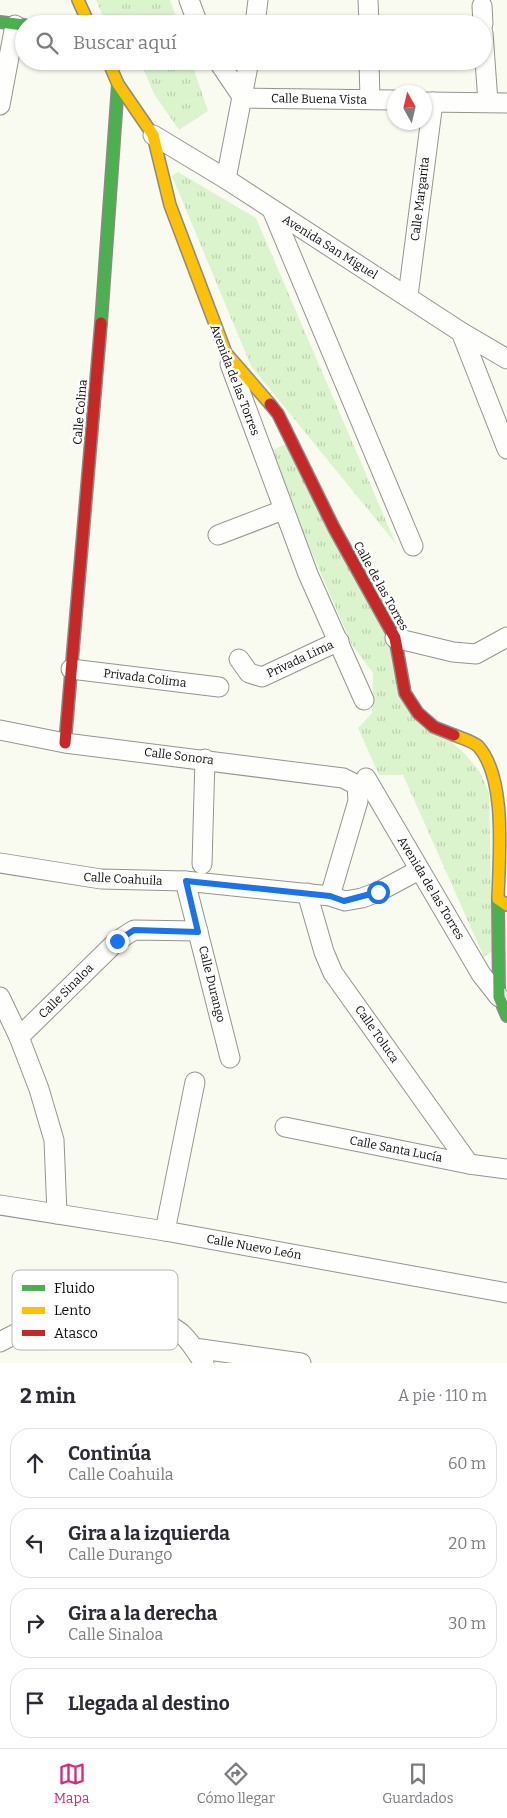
<!DOCTYPE html>
<html lang="es">
<meta charset="utf-8">
<style>
:root{--surface:#fff;--page:#f7f7f7;--text:#2b2b33;--muted:#7c7c81;--line:#e1e1e2;--accent:#db2777}
body{margin:0;font-family:Bitter,serif;background:var(--page);color:var(--text)}
.compass{position:absolute;left:387px;top:85px;width:45px;height:45px;border-radius:50%;background:var(--surface);box-shadow:0 1px 4px #0004;rotate:352deg}
.stop{position:absolute;width:15px;height:15px;margin:-11px;border:4px solid #1a73e8;border-radius:50%;background:#fff}
.stop.end{background:#1a73e8;border-color:#fff;box-shadow:0 1px 5px #0008}
.list{margin:0;padding:0;list-style:none}
h2{display:flex;justify-content:space-between;align-items:center;height:65px;margin:0;padding:0 20px;font-size:21px}
h2 small{font-size:16px;font-weight:400;color:var(--muted)}
.list li{display:grid;grid-template-columns:32px 1fr auto;gap:15px;align-items:center;box-sizing:border-box;height:70px;margin:0 10px 10px;padding:0 10px;border:1px solid var(--line);border-radius:20px}
.list b{display:block;font-size:19px;white-space:nowrap}
.list p{margin:0;font-size:16px;white-space:nowrap;color:var(--muted)}
.list em{font-size:16px;font-style:normal;color:var(--muted)}
.icon{flex:none;width:28px;height:28px;fill:none;stroke:currentColor;stroke-width:2;stroke-linecap:round;stroke-linejoin:round}
.map{position:relative;flex:none;width:507px;height:1363px;overflow:hidden}
.search{position:absolute;background:var(--surface);box-shadow:0 1px 4px #0004;left:15px;right:15px;top:15px;height:55px;display:flex;align-items:center;gap:12px;box-sizing:border-box;padding:0 18px;border-radius:28px;color:var(--muted);font-size:19px}
.sheet{height:385px;background:var(--surface)}
nav{display:flex;justify-content:space-around;align-items:center;box-sizing:border-box;height:70px;border-top:1px solid var(--line);background:var(--surface);font-size:14px;color:var(--muted)}
nav a{display:grid;justify-items:center;gap:2px}
nav .on{color:var(--accent)}
.map>svg:first-child{display:block}
</style>
<div class="map">
<svg width="507" height="1363" viewBox="0 0 507 1363">
<defs>
<pattern id="grass-tufts" width="24" height="20" patternUnits="userSpaceOnUse" patternTransform="scale(1.25)"><rect width="24" height="20" fill="#dbf4cd"/><path d="M3 7l-1-3M5 7V3M7 7l1-3M15 17l-1-3M17 17v-4M19 17l1-3" fill="none" stroke="#bbd0af"/></pattern>
</defs>
<rect width="100%" height="100%" fill="#fafbf0"/>
<!-- grass -->
<g fill="url(#grass-tufts)">
<polygon points="96,0 170,0 179,24 124,24 123,21 106,23"/>
<polygon points="140,61 191,61 208,111 179,130 154,94"/>
<polygon points="178,172 256,218 396,544 251,366 172,176"/>
<polygon points="286,444 392,643 402,698 465,754 480,772 489,793 492,951 484,957 403,775 379,775 358,728 372,713 373,673 352,645 268,452"/>
</g>
<g fill="none" stroke-linecap="round" stroke-linejoin="round">
<defs>
<g id="street">
<polyline points="189,0 198,24"/>
<polyline points="368,0 369,24"/>
<polyline points="482,6 483,24"/>
<polyline points="255,24 258,0"/>
<polyline points="483,33 488,102"/>
<polyline points="218,61 243,98"/>
<polyline points="369,61 370,99"/>
<polyline points="243,98 394,100"/>
<polyline points="424,102 507,103"/>
<polyline points="0,105 15,25"/>
<polyline points="153,135 226,179 461,332 507,359"/>
<polyline points="226,179 249,61"/>
<polyline points="273,212 413,546"/>
<polyline points="408,296 433,102"/>
<polyline points="461,332 507,449"/>
<polyline points="230,364 308,574 364,700"/>
<polyline points="218,535 283,510"/>
<polyline points="395,638 453,652 476,654 507,637"/>
<polyline points="239,659 249,673 262,677 339,641"/>
<polyline points="71,669 219,687"/>
<polyline points="0,730 65,743 343,778 357,785 358,801 330,896"/>
<polyline points="366,778 481,974 499,997"/>
<polyline points="0,863 101,879 185,881 330,896 345,901 362,898 378,892 419,870"/>
<polyline points="202,864 205,759"/>
<polyline points="185,881 230,1058"/>
<polyline points="307,893 324,952 333,973 469,1164"/>
<polyline points="0,997 19,1037 39,1089 54,1140 57,1214"/>
<polyline points="19,1037 117,941 134,930 198,931"/>
<polyline points="285,1127 469,1164 507,1169"/>
<polyline points="0,1205 165,1231 507,1293"/>
<polyline points="165,1231 195,1082"/>
<path d="M0 1342C50 1315 90 1297 146 1316 159 1320 170 1324 181 1333 190 1341 197 1353 204 1363"/>
<polyline points="194,1348 301,1363"/>
</g>
<g id="fast">
<polyline points="0,22 24,25"/>
<polyline points="101,323 118,84"/>
<polyline points="498,899 499,997 507,1016"/>
</g>
<g id="slow">
<polyline points="78,0 89,24"/>
<polyline points="108,61 118,84 153,135 170,205 226,353 270,404"/>
<path d="M454 735C461 738 472 741 478 746 507 778 499 856 498 899L507 905"/>
</g>
<g id="jam">
<polyline points="270,404 278,414 334,528 395,638 405,693 418,713 434,727 454,735"/>
<polyline points="65,743 101,323"/>
</g>
</defs>
<!-- street casing -->
<use href="#street" stroke="#94948f" stroke-width="21"/>
<!-- fast casing -->
<use href="#fast" stroke="#8a8b86" stroke-width="14"/>
<!-- slow casing -->
<use href="#slow" stroke="#8a8b86" stroke-width="14"/>
<!-- jam casing -->
<use href="#jam" stroke="#8a8b86" stroke-width="14"/>
<!-- street -->
<use href="#street" stroke="#fefefd" stroke-width="19"/>
<!-- fast -->
<use href="#fast" stroke="#4caf50" stroke-width="11"/>
<!-- slow -->
<use href="#slow" stroke="#ffc107" stroke-width="11"/>
<!-- jam -->
<use href="#jam" stroke="#c62828" stroke-width="11"/>
</g>
<g fill="none" stroke-linecap="round" stroke-linejoin="round">
<!-- route -->
<polyline stroke="#1a73e8" stroke-width="6" points="117,941 134,930 198,932 186,881 330,896 344,901 378,892"/>
</g>
<g text-anchor="middle" dominant-baseline="central" stroke-width="5" stroke-linejoin="round" paint-order="stroke">
<!-- street labels -->
<g font-size="12" fill="#0d0d0d" stroke="#fff">
<text transform="translate(319 99) rotate(1)">Calle Buena Vista</text>
<text transform="translate(420 199) rotate(-83)">Calle Margarita</text>
<text transform="translate(330 247) rotate(32)">Avenida San Miguel</text>
<text transform="translate(235 380) rotate(69)">Avenida de las Torres</text>
<text transform="translate(80 412) rotate(-85)">Calle Colina</text>
<text transform="translate(381 586) rotate(61)">Calle de las Torres</text>
<text transform="translate(300 659) rotate(-25)">Privada Lima</text>
<text transform="translate(145 678) rotate(7)">Privada Colima</text>
<text transform="translate(179 756) rotate(7)">Calle Sonora</text>
<text transform="translate(123 879) rotate(3)">Calle Coahuila</text>
<text transform="translate(431 888) rotate(59)">Avenida de las Torres</text>
<text transform="translate(212 984) rotate(76)">Calle Durango</text>
<text transform="translate(66 991) rotate(-45)">Calle Sinaloa</text>
<text transform="translate(377 1034) rotate(55)">Calle Toluca</text>
<text transform="translate(396 1149) rotate(11)">Calle Santa Lucía</text>
<text transform="translate(254 1247) rotate(10)">Calle Nuevo León</text>
</g>
</g>
<!-- legend -->
<rect x="12" y="1270" width="166" height="80" rx="8" fill="#fff" stroke="#b6b6b6" stroke-width="1"/>
<rect x="22" y="1285" width="23" height="6" fill="#4caf50"/>
<rect x="22" y="1307" width="23" height="7" fill="#ffc107"/>
<rect x="22" y="1330" width="23" height="6" fill="#c62828"/>
<g font-size="14" fill="#0d0d0d">
<text x="54" y="1293">Fluido</text>
<text x="54" y="1315">Lento</text>
<text x="54" y="1338">Atasco</text>
</g>
</svg>
<svg class="compass" viewBox="-18 -18 36 36"><path d="M0-13l5 13h-10z" fill="#e53935"/><path d="M0 13l5-13h-10z" fill="#7c7c81"/></svg>
<div class="stop" style="left:378px;top:892px"></div>
<div class="stop end" style="left:117px;top:941px"></div>
<div class="search"><svg class="icon" aria-label="search" viewBox="0 0 24 24"><circle cx="10" cy="10" r="6"/><path d="M15 15l6 6"/></svg>Buscar aquí</div>
</div>
<section class="sheet">
<h2>2 min<small>A pie · 110 m</small></h2>
<ul class="list">
<li><svg class="icon" aria-label="ahead" viewBox="0 0 24 24"><path d="M12 20V5M6 11l6-6 6 6"/></svg><div><b>Continúa</b><p>Calle Coahuila</p></div><em>60 m</em></li>
<li><svg class="icon" aria-label="left" viewBox="0 0 24 24"><path d="M17 20v-9H6M10 6l-5 5 5 5"/></svg><div><b>Gira a la izquierda</b><p>Calle Durango</p></div><em>20 m</em></li>
<li><svg class="icon" aria-label="right" viewBox="0 0 24 24"><path d="M7 20v-9h11M14 6l5 5-5 5"/></svg><div><b>Gira a la derecha</b><p>Calle Sinaloa</p></div><em>30 m</em></li>
<li><svg class="icon" aria-label="arrive" viewBox="0 0 24 24"><path d="M6 21V4h12l-3 4 3 4H6"/></svg><div><b>Llegada al destino</b></div></li>
</ul>
</section>
<nav>
<a class="on"><svg class="icon" aria-label="map" viewBox="0 0 24 24"><path d="M3 6l6-2 6 2 6-2v14l-6 2-6-2-6 2zM9 4v14M15 6v14"/></svg>Mapa</a>
<a><svg class="icon" aria-label="directions" viewBox="0 0 24 24"><path d="M12 3l9 9-9 9-9-9zM9 14v-3h6M13 9l2 2-2 2"/></svg>Cómo llegar</a>
<a><svg class="icon" aria-label="saved" viewBox="0 0 24 24"><path d="M7 4h10v16l-5-4-5 4z"/></svg>Guardados</a>
</nav>
